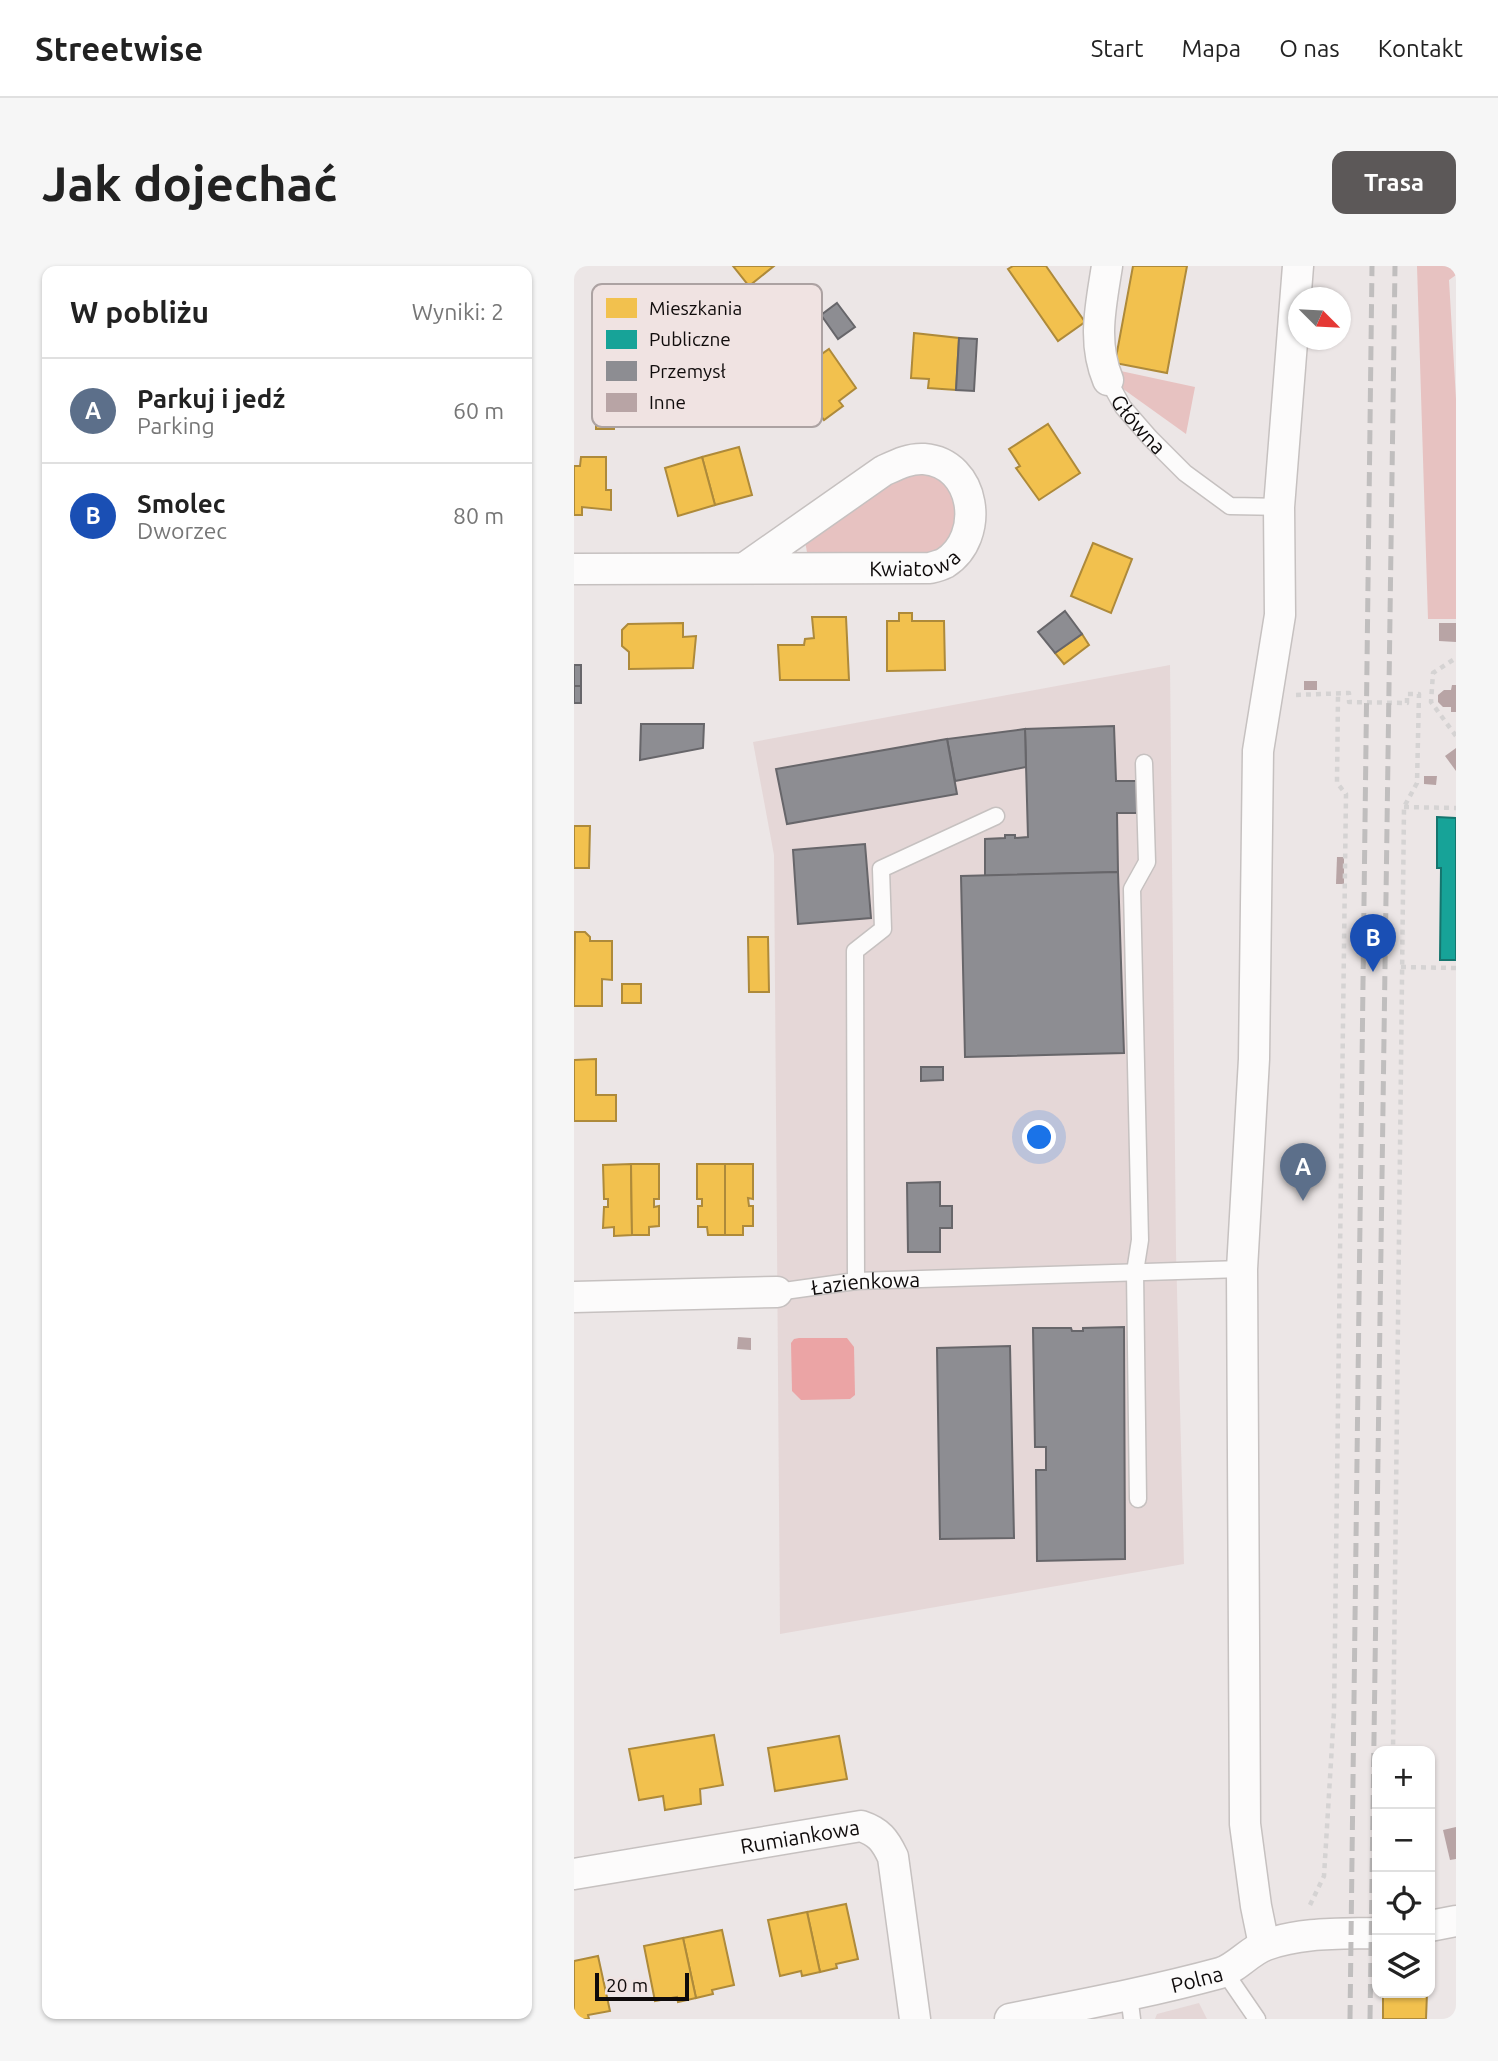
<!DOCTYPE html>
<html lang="pl">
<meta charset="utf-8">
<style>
:root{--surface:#fff;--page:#f6f6f6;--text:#222;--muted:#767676;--line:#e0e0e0;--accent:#5c5858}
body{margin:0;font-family:Ubuntu,sans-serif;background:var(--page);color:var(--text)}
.controls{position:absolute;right:21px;bottom:21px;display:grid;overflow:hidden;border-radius:14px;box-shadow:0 2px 5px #0004}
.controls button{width:63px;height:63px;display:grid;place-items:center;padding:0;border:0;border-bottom:2px solid var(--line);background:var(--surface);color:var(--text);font:35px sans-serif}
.compass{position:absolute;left:714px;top:21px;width:63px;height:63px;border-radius:50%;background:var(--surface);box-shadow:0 2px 5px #0004;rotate:114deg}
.scale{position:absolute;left:21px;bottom:18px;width:94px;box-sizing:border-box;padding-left:7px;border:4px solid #0f0b0b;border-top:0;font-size:19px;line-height:24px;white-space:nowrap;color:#0f0b0b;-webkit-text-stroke:5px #f0e3e2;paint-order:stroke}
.you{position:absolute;left:466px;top:872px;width:24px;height:24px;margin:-18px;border:5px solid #fff;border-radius:50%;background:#1a73e8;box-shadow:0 0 0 10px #1a73e833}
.badge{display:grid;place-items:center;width:46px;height:46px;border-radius:50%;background:var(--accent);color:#fff;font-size:23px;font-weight:700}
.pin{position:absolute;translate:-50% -58px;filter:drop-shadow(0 2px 4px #0008)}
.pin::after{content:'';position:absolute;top:37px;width:24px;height:21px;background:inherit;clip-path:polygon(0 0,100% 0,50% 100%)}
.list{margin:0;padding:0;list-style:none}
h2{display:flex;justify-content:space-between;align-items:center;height:91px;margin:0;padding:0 28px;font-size:30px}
h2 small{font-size:23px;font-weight:400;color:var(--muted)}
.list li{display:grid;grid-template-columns:46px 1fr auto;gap:21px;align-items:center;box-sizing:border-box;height:105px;padding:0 28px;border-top:2px solid var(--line)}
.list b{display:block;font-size:26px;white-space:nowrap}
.list p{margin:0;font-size:23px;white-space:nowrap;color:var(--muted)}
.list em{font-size:23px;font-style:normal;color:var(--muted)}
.icon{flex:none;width:38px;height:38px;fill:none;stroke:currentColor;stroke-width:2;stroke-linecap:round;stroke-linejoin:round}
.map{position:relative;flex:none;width:882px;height:1753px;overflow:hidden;border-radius:14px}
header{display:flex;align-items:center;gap:42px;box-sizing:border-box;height:98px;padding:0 35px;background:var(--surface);border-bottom:2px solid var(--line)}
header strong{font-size:33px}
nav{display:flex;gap:38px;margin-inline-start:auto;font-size:24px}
.intro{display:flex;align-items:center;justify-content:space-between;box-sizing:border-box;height:168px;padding:0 42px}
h1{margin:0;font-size:49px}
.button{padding:18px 32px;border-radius:14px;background:var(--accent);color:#fff;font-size:24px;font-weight:700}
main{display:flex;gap:42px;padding:0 42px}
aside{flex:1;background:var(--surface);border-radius:14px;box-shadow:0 2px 5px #0004}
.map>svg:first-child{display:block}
</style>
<header>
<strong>Streetwise</strong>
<nav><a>Start</a><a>Mapa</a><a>O nas</a><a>Kontakt</a></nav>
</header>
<div class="intro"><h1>Jak dojechać</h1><a class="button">Trasa</a></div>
<main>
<aside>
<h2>W pobliżu<small>Wyniki: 2</small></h2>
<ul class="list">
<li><span class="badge" style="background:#5c6f8a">A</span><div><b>Parkuj i jedź</b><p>Parking</p></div><em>60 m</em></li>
<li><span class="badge" style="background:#1a4fb4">B</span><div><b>Smolec</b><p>Dworzec</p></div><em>80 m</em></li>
</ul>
</aside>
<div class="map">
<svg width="882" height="1753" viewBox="0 0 882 1753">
<rect width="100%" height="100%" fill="#ece6e6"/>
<!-- built -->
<g fill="#e5d7d7">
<polygon points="596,399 602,985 610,1298 206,1368 200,589 179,476"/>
<polygon points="625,1737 633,1753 581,1753 583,1748"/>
</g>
<!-- green -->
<g fill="#e7c2c1">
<polygon points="843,0 882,0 882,9 875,14 882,133 882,353 854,353"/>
<polygon points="542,104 621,121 612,168 545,120"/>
<polygon points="342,203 376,215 387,248 374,278 359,287 234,292 231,275 317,214"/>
</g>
<!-- water -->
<polygon fill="#eba4a5" points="225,1072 273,1072 280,1081 281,1129 276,1133 227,1134 218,1125 217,1077 220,1073"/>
<!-- homes -->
<g fill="#f2c14e" stroke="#ae8a3a" stroke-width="2">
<polygon points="159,0 200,0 175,20"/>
<polygon points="439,0 472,0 511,56 484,75 434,3"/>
<polygon points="559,0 613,0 593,107 541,97"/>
<polygon points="340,67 385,72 382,124 354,122 355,113 337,112"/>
<polygon points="255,83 282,122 265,135 269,140 250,154 222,115 239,102 235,97"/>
<polygon points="22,150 41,151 40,163 22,163"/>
<polygon points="474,158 506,207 465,234 442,202 446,200 435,183"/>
<polygon points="165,181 178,229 141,239 128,191"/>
<polygon points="7,191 32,191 32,224 37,224 37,244 8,241 8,249 0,249 0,200 6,200"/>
<polygon points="128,191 141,239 104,250 91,202"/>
<polygon points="519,277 558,293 537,347 497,330"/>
<polygon points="325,347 338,347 338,355 370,355 371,404 313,405 313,355 325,355"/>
<polygon points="238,351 272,351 275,414 206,414 204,379 230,379 231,373 240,372"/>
<polygon points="109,357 109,371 122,370 119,402 55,403 55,386 48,380 48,364 54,358"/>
<polygon points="508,368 515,379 490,398 481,387"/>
<polygon points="0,560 16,560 15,602 0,602"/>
<polygon points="1,666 11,666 16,671 16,675 38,675 38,714 28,713 28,740 0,740"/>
<polygon points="174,671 194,671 195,726 175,726"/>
<rect x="48" y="718" width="19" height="19"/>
<polygon points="22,793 22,829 42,829 42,855 0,855 0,794"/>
<polygon points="57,898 58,969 40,970 40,961 29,962 30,941 34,941 34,933 30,933 29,899"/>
<polygon points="57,898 85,898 85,933 80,933 80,941 85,940 85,960 75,961 75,969 58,969"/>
<polygon points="123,898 151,898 151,969 134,969 133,961 124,961 124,940 128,940 128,933 123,933"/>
<polygon points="151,898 179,898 179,933 174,932 175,940 179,940 179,960 169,960 169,969 151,969"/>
<polygon points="140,1469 149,1519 126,1523 127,1538 108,1541 91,1544 89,1530 65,1534 55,1483"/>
<polygon points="265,1470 273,1513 201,1525 194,1482"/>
<polygon points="272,1638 284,1693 262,1698 263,1702 246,1706 233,1646"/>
<polygon points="233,1646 246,1706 228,1710 227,1705 206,1710 194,1654"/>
<polygon points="148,1664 160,1719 138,1724 139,1728 122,1732 109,1672"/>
<polygon points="109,1672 122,1732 104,1736 103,1731 81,1735 70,1680"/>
<polygon points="24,1690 36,1745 14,1749 15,1753 0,1753 0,1695"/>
<polygon points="809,1727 853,1727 852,1753 809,1753"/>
</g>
<!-- public -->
<polygon fill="#17a398" stroke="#15756e" stroke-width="2" points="863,551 882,552 882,694 866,694 867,602 863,602"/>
<!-- industry -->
<g fill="#8d8d92" stroke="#67666a" stroke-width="2">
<polygon points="263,37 281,61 264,73 247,49"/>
<polygon points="385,72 403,73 400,125 382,124"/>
<polygon points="491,345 508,368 481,387 464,366"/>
<rect x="0" y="399" width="7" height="21"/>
<rect x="0" y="420" width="7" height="17"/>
<polygon points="67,458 130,458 129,482 66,494"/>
<polygon points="540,460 542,515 563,515 564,547 543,547 544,606 411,610 411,573 431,572 431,569 441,569 441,572 454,571 451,463"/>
<polygon points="451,463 452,501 381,515 373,473"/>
<polygon points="373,473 383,528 213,558 202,503"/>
<polygon points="291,578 297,652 224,658 219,584"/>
<polygon points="544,606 550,787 391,791 387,610"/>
<polygon points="347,801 369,801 369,814 347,815"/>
<polygon points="366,916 366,940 378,940 378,962 366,962 366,986 334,986 333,917"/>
<polygon points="550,1061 551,1293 463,1295 462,1204 472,1204 472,1181 461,1181 459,1062 497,1062 498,1065 509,1065 509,1062"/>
<polygon points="436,1080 440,1272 366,1273 363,1082"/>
</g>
<!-- building -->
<g fill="#b8a4a5">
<polygon points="865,357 882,357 882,376 865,375"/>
<rect x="730" y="415" width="13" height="9"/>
<polygon points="878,419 882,419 882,446 877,446 877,441 869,441 864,436 864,429 870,424 877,424"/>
<polygon points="882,482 882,505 871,490"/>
<polygon points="850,510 863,510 862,519 850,518"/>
<polygon points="763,591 770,591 770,618 762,618"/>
<polygon points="164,1071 177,1072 177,1084 163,1083"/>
<polygon points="882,1561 882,1593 876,1594 869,1564"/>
</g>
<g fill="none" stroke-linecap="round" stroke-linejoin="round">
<defs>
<g id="service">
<path id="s1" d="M534 114 549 141 576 172 611 207 656 240 705 241"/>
<polyline points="282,1015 281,685 309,663 307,603 422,550"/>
<path id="s2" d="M203 1026 282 1015 668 1003"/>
<polyline points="564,1233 561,1006 566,974 558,623 573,596 570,497"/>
<polyline points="650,1705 683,1753"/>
<polyline points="555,1729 558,1753"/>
</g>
<g id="minor">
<path d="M533 0C527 39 518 76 534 114"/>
<path id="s3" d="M0 303 356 302C360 301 367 299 371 297 412 271 402 197 350 193 335 192 322 199 309 205L172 301"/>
<polyline points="0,1031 203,1026"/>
<path id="s4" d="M0 1608 287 1560C305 1566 311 1574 319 1591L341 1753"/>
<polyline points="856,1660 882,1655"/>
<polyline points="690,1679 682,1640 671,1558 668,1003 680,793 684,485 706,349 705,241 724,0"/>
<path id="s5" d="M436 1753C506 1739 576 1726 646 1707 663 1702 675 1685 692 1679 727 1666 766 1668 803 1667"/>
</g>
</defs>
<!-- service casing -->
<use href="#service" stroke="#c6c1c0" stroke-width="19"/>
<!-- minor casing -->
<use href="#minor" stroke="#c6c1c0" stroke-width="33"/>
<!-- path -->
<g stroke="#d5d3d3" stroke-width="4.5" stroke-dasharray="5 5" stroke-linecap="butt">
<polyline points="879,394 859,407 857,436 882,470"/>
<polyline points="722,429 775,427 775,436 833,437 833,428 845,428 843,517 830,541 819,1485"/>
<polyline points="830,541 882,542"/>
<polyline points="827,701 882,702"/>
<polyline points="736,1639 750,1610 760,1446 772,528 763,517 764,429"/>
</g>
<!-- service -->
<use href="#service" stroke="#fcfbfb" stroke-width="16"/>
<!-- minor -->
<use href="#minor" stroke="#fcfbfb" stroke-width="30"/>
<!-- rail -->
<g stroke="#c0bebe" stroke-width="5" stroke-dasharray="14 7" stroke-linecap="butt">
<polyline points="776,1753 798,0"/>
<polyline points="796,1753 821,0"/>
</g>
</g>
<g text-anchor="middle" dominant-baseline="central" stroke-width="7" stroke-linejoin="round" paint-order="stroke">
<!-- street labels -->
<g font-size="21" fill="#0f0b0b" stroke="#f0e3e2">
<text stroke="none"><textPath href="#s1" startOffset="54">Główna</textPath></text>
<text stroke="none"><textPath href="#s3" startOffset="341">Kwiatowa</textPath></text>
<text stroke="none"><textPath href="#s2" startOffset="89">Łazienkowa</textPath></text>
<text stroke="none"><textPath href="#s4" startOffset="229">Rumiankowa</textPath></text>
<text stroke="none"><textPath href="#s5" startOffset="191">Polna</textPath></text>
</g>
</g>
<!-- legend -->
<rect x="18" y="18" width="230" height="143" rx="10" fill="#f0e3e2" stroke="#aca2a2" stroke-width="2"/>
<rect x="32" y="32" width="31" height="20" fill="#f2c14e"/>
<rect x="32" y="64" width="31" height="19" fill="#17a398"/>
<rect x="32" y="95" width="31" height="20" fill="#8d8d92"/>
<rect x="32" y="127" width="31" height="19" fill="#b8a4a5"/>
<g font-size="19" fill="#0f0b0b">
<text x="75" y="49">Mieszkania</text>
<text x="75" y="80">Publiczne</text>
<text x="75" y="112">Przemysł</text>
<text x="75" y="143">Inne</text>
</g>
</svg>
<div class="controls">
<button>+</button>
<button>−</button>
<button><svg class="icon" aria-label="locate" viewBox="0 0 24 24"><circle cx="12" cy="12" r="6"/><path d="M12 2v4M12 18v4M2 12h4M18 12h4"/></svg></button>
<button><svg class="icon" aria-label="layers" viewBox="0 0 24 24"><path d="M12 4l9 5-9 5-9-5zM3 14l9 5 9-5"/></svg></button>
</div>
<svg class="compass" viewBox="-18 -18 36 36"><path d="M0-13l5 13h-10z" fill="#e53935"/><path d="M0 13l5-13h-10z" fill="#767676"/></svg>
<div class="scale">20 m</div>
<div class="you"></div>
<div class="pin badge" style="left:729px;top:935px;background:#5c6f8a">A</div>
<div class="pin badge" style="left:799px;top:706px;background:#1a4fb4">B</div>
</div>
</main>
